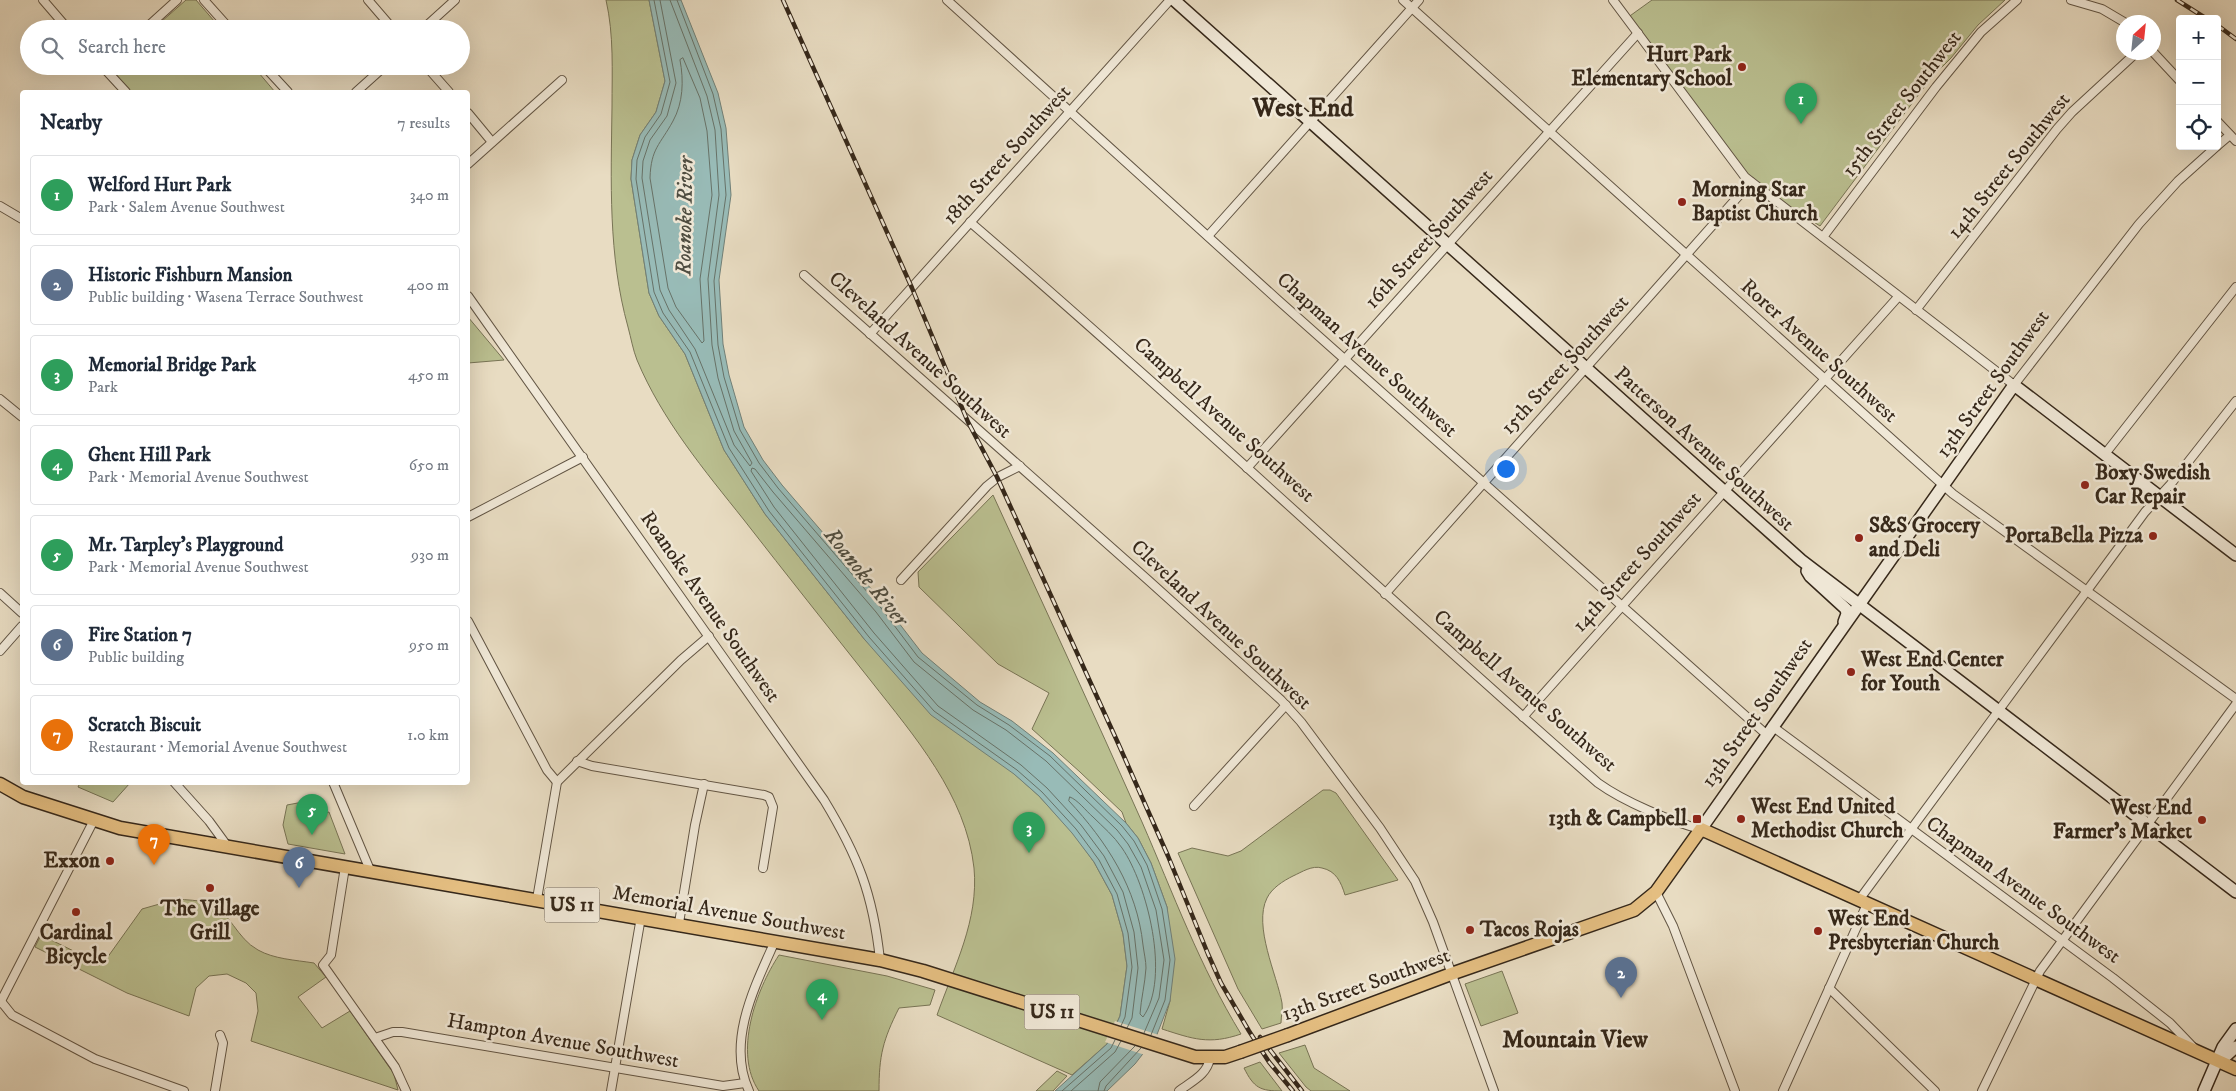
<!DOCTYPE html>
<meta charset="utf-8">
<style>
:root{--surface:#fff;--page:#f2f2f3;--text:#1f2937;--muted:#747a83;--line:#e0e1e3;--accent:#1a73e8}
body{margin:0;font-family:"IM FELL DW Pica",serif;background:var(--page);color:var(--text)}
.controls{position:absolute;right:15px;top:15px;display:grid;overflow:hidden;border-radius:5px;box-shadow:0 5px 20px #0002}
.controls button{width:45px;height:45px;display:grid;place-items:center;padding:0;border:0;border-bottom:1px solid var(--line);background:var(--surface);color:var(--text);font:25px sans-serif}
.compass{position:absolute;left:2116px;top:15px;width:45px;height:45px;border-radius:50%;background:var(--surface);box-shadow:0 5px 20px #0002;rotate:27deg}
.you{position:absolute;left:1505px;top:468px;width:18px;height:18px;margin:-12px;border:4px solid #fff;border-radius:50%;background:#1a73e8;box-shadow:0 0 0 8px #1a73e833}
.badge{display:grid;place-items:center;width:32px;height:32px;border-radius:50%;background:var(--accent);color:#fff;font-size:16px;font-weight:700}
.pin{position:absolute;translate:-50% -41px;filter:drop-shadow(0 1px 2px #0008)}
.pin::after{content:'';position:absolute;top:26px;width:18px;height:15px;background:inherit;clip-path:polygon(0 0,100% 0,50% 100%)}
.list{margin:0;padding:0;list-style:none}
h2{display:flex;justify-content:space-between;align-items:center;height:65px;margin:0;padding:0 20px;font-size:21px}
h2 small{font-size:16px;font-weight:400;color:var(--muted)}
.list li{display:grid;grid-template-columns:32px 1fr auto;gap:15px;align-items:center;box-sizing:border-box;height:80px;margin:0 10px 10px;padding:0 10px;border:1px solid var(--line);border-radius:5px}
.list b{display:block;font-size:19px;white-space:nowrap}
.list p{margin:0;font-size:16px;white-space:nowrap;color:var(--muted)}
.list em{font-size:16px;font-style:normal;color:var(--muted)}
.icon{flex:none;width:28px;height:28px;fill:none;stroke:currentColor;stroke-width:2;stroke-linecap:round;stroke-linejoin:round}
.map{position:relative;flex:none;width:2236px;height:1091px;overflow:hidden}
.search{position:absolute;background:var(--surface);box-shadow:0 5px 20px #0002;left:20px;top:20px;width:450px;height:55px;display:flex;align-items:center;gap:12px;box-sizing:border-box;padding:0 18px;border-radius:28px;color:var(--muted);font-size:19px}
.panel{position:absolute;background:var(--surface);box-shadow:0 5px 20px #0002;left:20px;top:90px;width:450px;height:695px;border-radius:5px}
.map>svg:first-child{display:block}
</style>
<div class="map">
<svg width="2236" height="1091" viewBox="0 0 2236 1091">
<rect width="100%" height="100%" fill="#e8dcc2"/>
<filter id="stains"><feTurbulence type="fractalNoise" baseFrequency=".004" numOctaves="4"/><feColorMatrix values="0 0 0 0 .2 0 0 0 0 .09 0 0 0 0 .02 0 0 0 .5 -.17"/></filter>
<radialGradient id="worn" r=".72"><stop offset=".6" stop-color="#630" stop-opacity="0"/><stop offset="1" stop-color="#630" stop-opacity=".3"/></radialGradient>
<!-- green -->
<g fill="#babf90" stroke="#787455">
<polygon points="186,0 196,0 221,29 153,29"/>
<path d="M606 0H649L665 81 656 112 640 135 632 160 631 179 649 293 659 316 685 354 724 450 765 514 865 640 1039 796 1073 833 1094 862 1112 895 1123 934 1127 966 1120 1016 1107 1044 1072 1075 937 1015C954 967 979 920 974 868 966 795 914 736 871 681 829 628 786 574 744 520 705 471 662 420 637 360 633 350 631 338 628 327 608 255 611 182 612 107 612 71 614 35 606 0Z"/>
<polygon points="1652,0 2005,0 1978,25 1951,58 1931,78 1820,226 1751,182 1627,18"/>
<polygon points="111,66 253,66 275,92 131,92 110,68"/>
<polygon points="468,317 504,360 468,363"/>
<path d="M993 495C1043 604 1093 712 1142 822 1173 893 1200 967 1241 1034 1209 1045 1193 1039 1162 1029L1170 1001 1167 907 1151 863 1138 838 1126 823 1122 812 1080 772 1032 729 1049 693 998 664 919 587 918 572Z"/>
<polygon points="80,783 80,782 130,783 113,802 78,787"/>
<path d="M1323 790H1330L1336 793 1398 880 1345 895C1341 882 1336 871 1322 868 1312 865 1302 872 1293 876 1283 881 1272 888 1267 898 1253 926 1277 975 1282 1003 1283 1010 1281 1016 1281 1023L1262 1029 1238 989 1178 853 1192 848 1228 856 1241 851Z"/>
<polygon points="319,799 325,813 329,812 345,854 288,844 283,825 287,805"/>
<path d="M177 899C186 900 199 900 208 903 231 912 236 938 258 950 274 959 295 960 314 963L326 977 298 997 322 1028 350 1011 394 1074 398 1090 251 1041 258 1011 256 993 246 983 227 974 209 976 196 988 189 1016 127 993 35 947 41 935 102 965 142 909Z"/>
<path d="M779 955 887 976 935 990 930 1005 899 1008C883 1040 879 1055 879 1091H759C733 1053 756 990 779 955Z"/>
<polygon points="1502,971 1518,1013 1481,1026 1465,984"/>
<polygon points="1305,1045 1314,1068 1350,1091 1311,1091 1306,1087 1279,1053"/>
<path d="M1260 1062 1282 1091C1260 1091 1254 1088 1244 1068Z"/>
<polygon points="1057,1071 1067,1076 1053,1091 1036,1091"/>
</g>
<!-- water -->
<polygon fill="#98bbb7" stroke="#718078" points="649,0 681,0 718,93 726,128 731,195 719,280 723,344 729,375 744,427 763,460 782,485 885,605 922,653 980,702 1012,721 1053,753 1126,823 1138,838 1151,863 1167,907 1175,959 1170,1001 1156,1037 1135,1064 1107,1091 1055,1091 1107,1044 1120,1016 1127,966 1123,934 1112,895 1094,862 1072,833 1039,796 1014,774 931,715 865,640 765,514 724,450 685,354 659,316 649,293 631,179 632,160 640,135 656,112 665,81"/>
<!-- pier -->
<polygon fill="#e8dcc2" points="1115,1021 1159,1035 1145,1055 1105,1042"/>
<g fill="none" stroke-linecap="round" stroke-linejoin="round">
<!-- shore -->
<g stroke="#677268" stroke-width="1">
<polyline points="654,0 670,82 661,114 645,137 637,160 636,179 654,292 663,313 690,352 729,448 769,511 869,637 934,711 1017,770 1042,792 1076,829 1099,860 1117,894 1128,933 1132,967 1125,1017 1121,1026"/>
<polyline points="660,0 676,83 667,116 650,140 643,161 642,178 660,290 669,310 695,349 734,445 750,466 752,463 734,431 718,378 712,345 708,279 719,195 715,130 707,96 670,0"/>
<polyline points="677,0 713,94 721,129 726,195 714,281 718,345 724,377 740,430 759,463 778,488 881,608 918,657 977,705 1009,725 1050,756 1122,826 1134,841 1147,865 1162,909 1170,960 1165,1000 1151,1035"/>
<path d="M683 58 700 98 707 131 712 195 700 279 704 341 702 343 676 307 668 288 650 178C651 148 660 145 673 121 683 103 684 81 680 60Z"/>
<path d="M1070 797C1078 800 1086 811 1093 817 1103 827 1114 836 1122 848 1147 884 1171 978 1143 1017L1140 1014C1141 999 1145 984 1146 968 1146 961 1144 953 1143 945 1137 888 1107 842 1069 801Z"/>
<polyline points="1127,1028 1132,1018 1138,968 1134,932 1123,892 1104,856 1081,825 1047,788 1021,765 938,706 874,633 774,507 751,471 752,468 755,469 773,492 876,612 914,662 973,710 1006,730 1046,761 1117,830 1128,844 1141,867 1156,910 1164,960 1159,998 1144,1033"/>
<polyline points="1062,1091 1111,1048 1115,1040"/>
<polyline points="1071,1091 1115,1052 1121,1041"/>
<polyline points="1098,1091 1100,1082 1135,1046"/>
<polyline points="1104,1091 1106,1086 1141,1048"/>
</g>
<defs>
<g id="street">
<polyline points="43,0 68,29"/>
<polyline points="204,0 230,29"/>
<polyline points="368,0 393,29"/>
<polyline points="947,0 1278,300 1766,734"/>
<polyline points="1403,0 1953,494 2236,699"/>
<polyline points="1613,0 1745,177 2014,385 2139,224 2178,181 2217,146"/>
<polyline points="2071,0 2102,9 2124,22"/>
<polyline points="145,29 177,0"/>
<polyline points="423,29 455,0"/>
<polyline points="2153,52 2180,81"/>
<polyline points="102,66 126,92"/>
<polyline points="264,66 288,92"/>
<polyline points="426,66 449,92"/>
<polyline points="356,92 385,66"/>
<polyline points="468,113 492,142"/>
<polyline points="2217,121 2236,141"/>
<polyline points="2217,146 2230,135"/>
<polyline points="468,164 562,80"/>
<polyline points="0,206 22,219"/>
<path d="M970 222C1183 405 1387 598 1598 783 1623 801 1671 822 1701 829"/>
<polyline points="1208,236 1419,0"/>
<polyline points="1823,237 1936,87 1981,32 2017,0"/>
<polyline points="804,275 1148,580 1281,700 1301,722 1380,828 1415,881 1433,922 1494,1091"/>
<path d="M468 296 824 800C858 856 873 894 880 960"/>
<polyline points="1916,310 2057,129 2072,112 2137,52"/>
<polyline points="870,334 1170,0"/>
<polyline points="0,399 22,417"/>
<polyline points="2105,454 2236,287"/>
<polyline points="1247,468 1638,33"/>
<polyline points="468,517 583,457"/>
<polyline points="901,580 987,486 998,477 1020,466"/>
<polyline points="0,593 22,613"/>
<polyline points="1385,594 1751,182"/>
<polyline points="468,621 547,770 557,782"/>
<polyline points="0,651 22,626"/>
<polyline points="1523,717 1898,297"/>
<polyline points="1772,726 2113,978 2170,1023 2194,1048"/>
<polyline points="577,761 592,766 764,795 769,797 773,807 763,868"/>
<polyline points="174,782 209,821 228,847"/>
<polyline points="333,782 370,870"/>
<polyline points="1194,806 1286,705"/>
<polyline points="345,867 331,955 323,965 395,1067 406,1091"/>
<polyline points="1656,892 1673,926 1735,1091"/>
<polyline points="537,899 557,782 681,660 709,636"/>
<polyline points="1859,900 2145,512 2170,485 2236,401"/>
<polyline points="679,923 695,825 704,784"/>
<polyline points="1829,988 1935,1091"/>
<polyline points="0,1000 12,1015 95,1059 184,1091"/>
<polyline points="0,1003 94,820"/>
<polyline points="375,1038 393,1032 402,1032 723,1086 745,1083"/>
<polyline points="215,1091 223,1043 220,1035"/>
<polyline points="611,1091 641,917"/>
<path d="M749 1091C726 1042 755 986 775 941"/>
<path d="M1179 1091C1192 1081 1207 1075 1210 1058"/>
<polyline points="1783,1091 1867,904"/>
<polyline points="1982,1091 2040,971 2236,704"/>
</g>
<g id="secondary">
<polyline points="1174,0 1801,560 2236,892"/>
<polyline points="1807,571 1810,576 1846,609 1847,614 1844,622"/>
<polyline points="1701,829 2014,385 2236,555"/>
<polyline points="2220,1061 2236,1047"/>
<polyline points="2204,1091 2223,1047 2236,1029"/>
</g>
<g id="primary">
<polyline points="0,784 23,797 120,828 880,960 923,971 1195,1057 1225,1057 1240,1052"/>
<polyline points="1288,1035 1451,974 1634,910 1656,892 1701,829 2236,1069"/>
</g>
</defs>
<!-- street casing -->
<use href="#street" stroke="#625544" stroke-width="10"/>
<!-- secondary casing -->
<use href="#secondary" stroke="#36281a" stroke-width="14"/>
<!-- primary casing -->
<use href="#primary" stroke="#36281a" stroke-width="15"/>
<!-- street -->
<use href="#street" stroke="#f0e8d7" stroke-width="8"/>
<!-- secondary -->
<use href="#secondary" stroke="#f0e8d7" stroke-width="11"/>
<!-- primary -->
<use href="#primary" stroke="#e4be81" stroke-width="12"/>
<defs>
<g id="rail">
<polyline points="783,0 912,288 968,422 997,477 1118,743 1168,856 1208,954 1221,983 1249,1031 1269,1062 1293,1091"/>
<polyline points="2177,0 2207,19"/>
<polyline points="2217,25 2236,39"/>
<polyline points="1260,1037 1302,1091"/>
</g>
</defs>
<!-- rail casing -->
<use href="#rail" stroke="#36281a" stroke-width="4.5"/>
<!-- rail -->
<use href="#rail" stroke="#f0e8d7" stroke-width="2.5" stroke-dasharray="8" stroke-linecap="butt"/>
<defs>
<polyline id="primary-bridge" points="1240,1052 1288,1035"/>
</defs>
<!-- primary-bridge casing -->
<use href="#primary-bridge" stroke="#36281a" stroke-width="15" stroke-linecap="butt"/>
<!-- primary-bridge -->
<use href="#primary-bridge" stroke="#e4be81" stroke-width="12"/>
</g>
<!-- markers -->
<g fill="#8f2418" stroke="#f0e8d7" stroke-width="2">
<circle cx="1742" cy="67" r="5"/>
<circle cx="1682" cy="202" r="5"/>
<circle cx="2085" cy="485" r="5"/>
<circle cx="2153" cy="536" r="5"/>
<circle cx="1859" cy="538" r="5"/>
<circle cx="1851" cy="672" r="5"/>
<rect x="1692" y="814" width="10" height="10" rx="2.5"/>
<circle cx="1741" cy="819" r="5"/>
<circle cx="2202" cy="820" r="5"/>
<circle cx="110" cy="861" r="5"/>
<circle cx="210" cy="888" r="5"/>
<circle cx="76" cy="912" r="5"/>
<circle cx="1470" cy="930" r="5"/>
<circle cx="1818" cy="931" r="5"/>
</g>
<g text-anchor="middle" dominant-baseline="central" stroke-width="5" stroke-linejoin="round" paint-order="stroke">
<!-- shield labels -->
<g fill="#f0e8d7" stroke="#6e6253" stroke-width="1">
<rect x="544.5" y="887.5" width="55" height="35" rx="4"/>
<rect x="1024.5" y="994.5" width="55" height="35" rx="4"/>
</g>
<g font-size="20" font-weight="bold" fill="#36281a">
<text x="572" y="905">US 11</text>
<text x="1052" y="1012">US 11</text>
</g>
<!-- poi labels -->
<g font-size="21" font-weight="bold" fill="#36281a" stroke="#f0e8d7" text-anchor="start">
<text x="1732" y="55" text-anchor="end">Hurt Park<tspan x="1732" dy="24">Elementary School</tspan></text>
<text x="1692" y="190">Morning Star<tspan x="1692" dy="24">Baptist Church</tspan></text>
<text x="2095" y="473">Boxy Swedish<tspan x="2095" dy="24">Car Repair</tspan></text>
<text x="1869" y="526">S&amp;S Grocery<tspan x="1869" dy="24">and Deli</tspan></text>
<text x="2143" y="536" text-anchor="end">PortaBella Pizza</text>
<text x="1861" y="660">West End Center<tspan x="1861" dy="24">for Youth</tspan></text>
<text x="1751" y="807">West End United<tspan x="1751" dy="24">Methodist Church</tspan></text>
<text x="2192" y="808" text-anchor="end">West End<tspan x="2192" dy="24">Farmer's Market</tspan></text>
<text x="1687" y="819" text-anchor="end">13th &amp; Campbell</text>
<text x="100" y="861" text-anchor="end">Exxon</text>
<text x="210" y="909" text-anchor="middle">The Village<tspan x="210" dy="24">Grill</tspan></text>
<text x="1828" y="919">West End<tspan x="1828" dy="24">Presbyterian Church</tspan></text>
<text x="1480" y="930">Tacos Rojas</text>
<text x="76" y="933" text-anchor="middle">Cardinal<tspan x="76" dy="24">Bicycle</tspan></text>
</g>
<!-- street labels -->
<g font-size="21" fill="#36281a" stroke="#f0e8d7">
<text transform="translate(1902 104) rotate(-52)">15th Street Southwest</text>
<text transform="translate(1007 155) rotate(-48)">18th Street Southwest</text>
<text transform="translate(2009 166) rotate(-51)">14th Street Southwest</text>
<text transform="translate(1429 239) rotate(-48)">16th Street Southwest</text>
<text transform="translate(1819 351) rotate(42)">Rorer Avenue Southwest</text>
<text transform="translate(920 355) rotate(42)">Cleveland Avenue Southwest</text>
<text transform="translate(1367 355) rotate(42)">Chapman Avenue Southwest</text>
<text transform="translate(1565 365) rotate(-48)">15th Street Southwest</text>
<text transform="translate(1993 384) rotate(-54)">13th Street Southwest</text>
<text transform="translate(1224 420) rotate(42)">Campbell Avenue Southwest</text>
<text transform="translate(1704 449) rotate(42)">Patterson Avenue Southwest</text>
<text transform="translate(1637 562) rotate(-48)">14th Street Southwest</text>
<text transform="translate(710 607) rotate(55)">Roanoke Avenue Southwest</text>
<text transform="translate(1221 625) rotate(43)">Cleveland Avenue Southwest</text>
<text transform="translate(1525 691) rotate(41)">Campbell Avenue Southwest</text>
<text transform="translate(1757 713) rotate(-55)">13th Street Southwest</text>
<text transform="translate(2023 890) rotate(36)">Chapman Avenue Southwest</text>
<text transform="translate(729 913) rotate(10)">Memorial Avenue Southwest</text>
<text transform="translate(1366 985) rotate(-20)">13th Street Southwest</text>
<text transform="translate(563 1041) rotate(10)">Hampton Avenue Southwest</text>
</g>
<!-- water labels -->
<g font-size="22" font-style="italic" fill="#4e4d41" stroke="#f0e8d7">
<text transform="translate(685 216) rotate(-89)">Roanoke River</text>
<text transform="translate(866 577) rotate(51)">Roanoke River</text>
</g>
<!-- quarter labels -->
<g font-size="24" font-weight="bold" fill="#36281a" stroke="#f0e8d7">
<text x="1575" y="1040">Mountain View</text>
</g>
<!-- district labels -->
<g font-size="26" font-weight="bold" fill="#36281a" stroke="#f0e8d7">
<text x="1303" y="108">West End</text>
</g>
</g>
<rect width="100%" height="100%" filter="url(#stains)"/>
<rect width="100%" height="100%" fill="url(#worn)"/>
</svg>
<div class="controls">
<button>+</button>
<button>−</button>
<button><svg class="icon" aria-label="locate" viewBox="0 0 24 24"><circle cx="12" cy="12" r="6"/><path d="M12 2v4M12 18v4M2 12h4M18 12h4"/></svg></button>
</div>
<svg class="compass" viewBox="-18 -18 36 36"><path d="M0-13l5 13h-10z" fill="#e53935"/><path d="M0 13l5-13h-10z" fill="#747a83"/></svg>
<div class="you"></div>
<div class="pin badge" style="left:1801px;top:124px;background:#2e9e5b">1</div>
<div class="pin badge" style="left:1621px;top:998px;background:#5c6f8a">2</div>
<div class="pin badge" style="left:1029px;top:853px;background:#2e9e5b">3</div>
<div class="pin badge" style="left:822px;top:1020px;background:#2e9e5b">4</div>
<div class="pin badge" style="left:312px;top:835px;background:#2e9e5b">5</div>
<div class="pin badge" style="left:299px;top:888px;background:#5c6f8a">6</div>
<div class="pin badge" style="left:154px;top:865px;background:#e8710a">7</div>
<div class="search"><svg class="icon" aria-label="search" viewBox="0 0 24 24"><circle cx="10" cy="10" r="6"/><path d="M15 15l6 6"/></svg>Search here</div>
<section class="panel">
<h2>Nearby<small>7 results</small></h2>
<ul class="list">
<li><span class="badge" style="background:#2e9e5b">1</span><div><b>Welford Hurt Park</b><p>Park · Salem Avenue Southwest</p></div><em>340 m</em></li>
<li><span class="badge" style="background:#5c6f8a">2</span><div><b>Historic Fishburn Mansion</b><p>Public building · Wasena Terrace Southwest</p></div><em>400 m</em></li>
<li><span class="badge" style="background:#2e9e5b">3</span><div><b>Memorial Bridge Park</b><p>Park</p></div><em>450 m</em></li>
<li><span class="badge" style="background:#2e9e5b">4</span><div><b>Ghent Hill Park</b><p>Park · Memorial Avenue Southwest</p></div><em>650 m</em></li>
<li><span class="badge" style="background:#2e9e5b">5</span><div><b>Mr. Tarpley's Playground</b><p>Park · Memorial Avenue Southwest</p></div><em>930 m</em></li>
<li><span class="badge" style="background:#5c6f8a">6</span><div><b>Fire Station 7</b><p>Public building</p></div><em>950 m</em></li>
<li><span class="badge" style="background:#e8710a">7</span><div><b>Scratch Biscuit</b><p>Restaurant · Memorial Avenue Southwest</p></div><em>1.0 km</em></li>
</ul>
</section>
</div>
